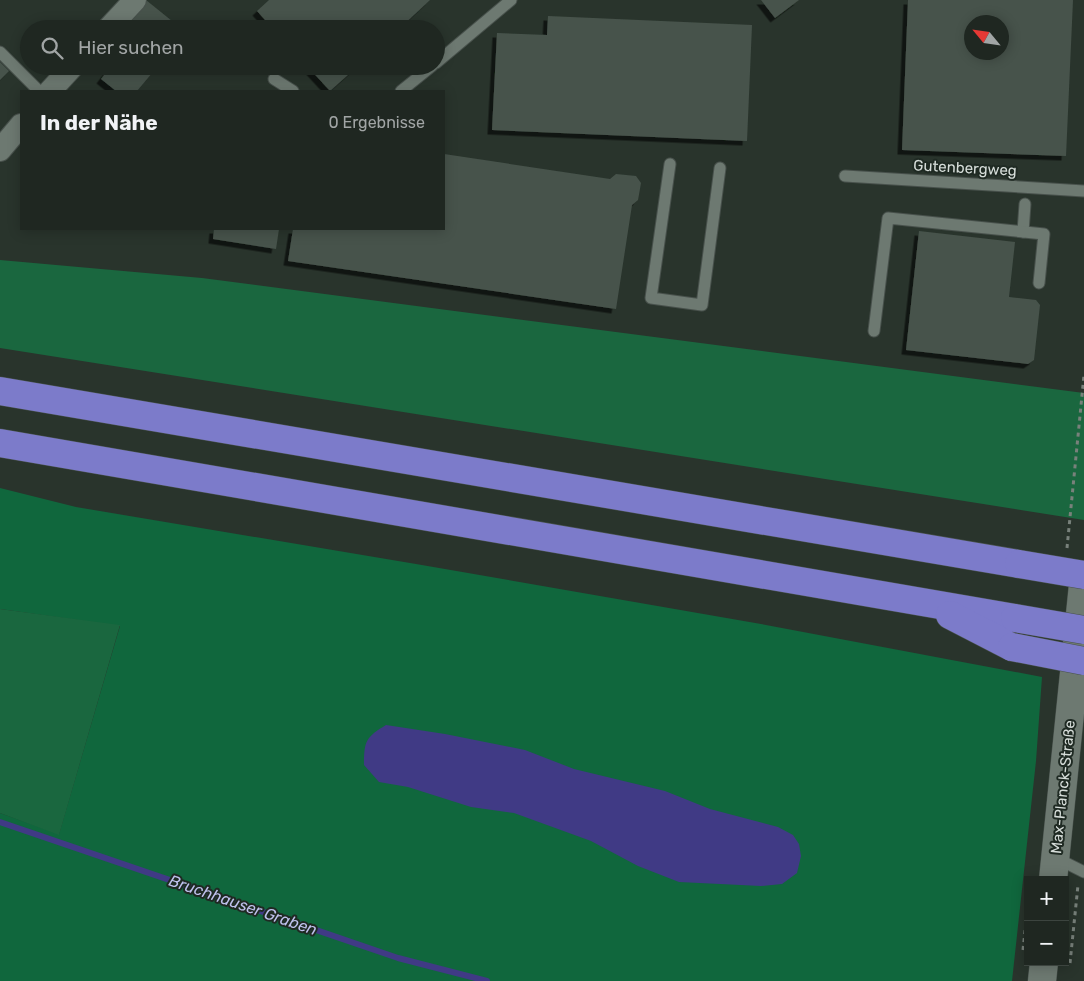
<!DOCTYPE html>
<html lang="de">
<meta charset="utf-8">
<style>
:root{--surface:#1f2721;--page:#272f2a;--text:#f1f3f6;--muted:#a1a5a5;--line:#3c443f}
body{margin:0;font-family:Rubik,sans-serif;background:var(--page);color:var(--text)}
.controls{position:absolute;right:15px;bottom:15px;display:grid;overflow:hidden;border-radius:0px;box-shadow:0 2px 12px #0003}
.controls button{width:45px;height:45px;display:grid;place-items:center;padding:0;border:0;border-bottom:1px solid var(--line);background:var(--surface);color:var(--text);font:25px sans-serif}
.compass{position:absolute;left:964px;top:15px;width:45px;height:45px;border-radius:50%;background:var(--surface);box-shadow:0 2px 12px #0003;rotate:299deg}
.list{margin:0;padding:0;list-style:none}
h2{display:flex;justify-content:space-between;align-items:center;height:65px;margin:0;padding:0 20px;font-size:21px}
h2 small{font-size:16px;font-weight:400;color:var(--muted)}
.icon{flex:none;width:28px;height:28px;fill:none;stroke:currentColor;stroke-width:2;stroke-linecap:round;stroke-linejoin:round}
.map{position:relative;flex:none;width:1084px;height:981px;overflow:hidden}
.search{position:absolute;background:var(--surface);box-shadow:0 2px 12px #0003;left:20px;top:20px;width:425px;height:55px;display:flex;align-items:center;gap:12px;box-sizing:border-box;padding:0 18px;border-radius:28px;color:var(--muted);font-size:19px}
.panel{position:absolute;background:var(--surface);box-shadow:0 2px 12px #0003;left:20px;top:90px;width:425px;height:140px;border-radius:0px}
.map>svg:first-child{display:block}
</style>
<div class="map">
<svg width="1084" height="981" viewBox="0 0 1084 981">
<defs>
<filter id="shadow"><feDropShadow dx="-4.5" dy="4.5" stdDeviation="0" flood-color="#0009"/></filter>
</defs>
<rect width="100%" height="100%" fill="#29342c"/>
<!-- green -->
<polygon fill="#10673d" points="0,488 76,507 416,564 761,624 1042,677 1036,761 1012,981 0,981 0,813 59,834 120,626 0,609"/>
<!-- forest -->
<g fill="#1a673f">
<polygon points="0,260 202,278 1084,393 1084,520 0,348"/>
<polygon points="0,609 120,625 59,835 0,813"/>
</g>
<!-- water -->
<path fill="#403a85" d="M386 725 445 734 525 750 574 769 665 791 710 809 778 827 793 835 799 844 801 856 797 873 782 884 761 886 679 882 638 866 591 841 514 813 471 807 408 787 379 782 364 765C364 741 366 737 386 725Z"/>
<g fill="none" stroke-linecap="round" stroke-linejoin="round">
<!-- stream -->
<polyline stroke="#403a85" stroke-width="6" points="0,822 398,958 487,981"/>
</g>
<!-- building -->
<g fill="#47534b" fill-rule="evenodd" filter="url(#shadow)">
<polygon points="146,0 172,21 166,29 130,29 125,25"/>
<polygon points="269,0 430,0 399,29 273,29 257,11"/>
<polygon points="761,0 799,0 775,18"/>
<path d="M908 0H1073L1066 156 902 150ZM972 22H1002V52H972Z"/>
<polygon points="548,16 752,25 747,141 492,130 497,33 547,35"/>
<polygon points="0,62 9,71 0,80"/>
<polygon points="111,66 158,66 137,91 116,91 101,79"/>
<polygon points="307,66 358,66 330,91"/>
<polygon points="444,154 610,179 616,174 636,176 641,183 638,200 632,205 616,309 288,261 293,229 444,229"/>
<polygon points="214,229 279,229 276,249 213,239"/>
<polygon points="919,231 1015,242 1009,297 1036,300 1040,305 1034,360 1028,364 906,350"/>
</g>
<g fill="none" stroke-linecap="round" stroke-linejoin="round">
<defs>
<g id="service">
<polyline points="0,52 39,91"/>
<polyline points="436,63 511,0"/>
<polyline points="274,79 293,91"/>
<polyline points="401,91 432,66"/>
<polyline points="670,164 651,298 702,305 720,168"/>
<polyline points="845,176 1084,191"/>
<polyline points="1023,232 1025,204"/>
<polyline points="874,331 888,218 1044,234 1039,283"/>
<polyline points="1056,858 1084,872"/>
</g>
<g id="minor">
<polyline points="108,29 135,0"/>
<polyline points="50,91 73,66"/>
<polyline points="0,150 21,125"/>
</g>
<g id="tertiary">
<polyline points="1053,880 1084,575"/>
<polyline points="1042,981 1044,962"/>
</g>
<g id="motorway">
<polyline points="0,391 1019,564"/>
<polyline points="0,443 1015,618"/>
<polyline points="950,615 1012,647"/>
</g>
</defs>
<!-- service casing -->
<use href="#service" stroke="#48514c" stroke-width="13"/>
<!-- minor casing -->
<use href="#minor" stroke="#48514c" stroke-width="24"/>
<!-- tertiary casing -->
<use href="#tertiary" stroke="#48514c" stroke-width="29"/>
<!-- motorway casing -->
<use href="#motorway" stroke="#48514c" stroke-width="29"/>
<!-- path -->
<g stroke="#78817b" stroke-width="3" stroke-dasharray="4 4" stroke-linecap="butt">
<polyline points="1067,548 1084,375"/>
<polyline points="1023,950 1028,903"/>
<polyline points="1070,963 1078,885"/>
</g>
<!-- service -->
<use href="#service" stroke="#6d7971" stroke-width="11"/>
<!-- minor -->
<use href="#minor" stroke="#6d7971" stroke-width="22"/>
<!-- tertiary -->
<use href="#tertiary" stroke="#6d7971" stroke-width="28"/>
<!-- motorway -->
<use href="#motorway" stroke="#7c7bca" stroke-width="28"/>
<defs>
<g id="motorway-bridge">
<polyline points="1019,564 1084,575"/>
<polyline points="1015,618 1084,630"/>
<polyline points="1012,647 1084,661"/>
</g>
</defs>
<!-- motorway-bridge casing -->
<use href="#motorway-bridge" stroke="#48514c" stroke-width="29" stroke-linecap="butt"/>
<!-- motorway-bridge -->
<use href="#motorway-bridge" stroke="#7c7bca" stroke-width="28"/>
</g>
<g text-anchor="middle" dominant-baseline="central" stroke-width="4" stroke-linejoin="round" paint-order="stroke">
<!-- street labels -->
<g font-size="15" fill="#d6ddd9" stroke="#1f2a23">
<text transform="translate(965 168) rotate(3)">Gutenbergweg</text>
<text transform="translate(1063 787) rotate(-84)">Max-Planck-Straße</text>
</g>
<!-- water labels -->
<g font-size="16" font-style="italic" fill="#bfc1ed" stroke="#1f2a23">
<text transform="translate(243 905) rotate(19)">Bruchhauser Graben</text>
</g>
</g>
</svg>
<div class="controls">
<button>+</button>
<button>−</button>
</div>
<svg class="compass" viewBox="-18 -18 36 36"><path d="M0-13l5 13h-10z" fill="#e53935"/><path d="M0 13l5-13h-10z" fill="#a1a5a5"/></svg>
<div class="search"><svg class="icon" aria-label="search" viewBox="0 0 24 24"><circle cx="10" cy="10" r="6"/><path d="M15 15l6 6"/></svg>Hier suchen</div>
<section class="panel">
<h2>In der Nähe<small>0 Ergebnisse</small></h2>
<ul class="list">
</ul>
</section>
</div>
